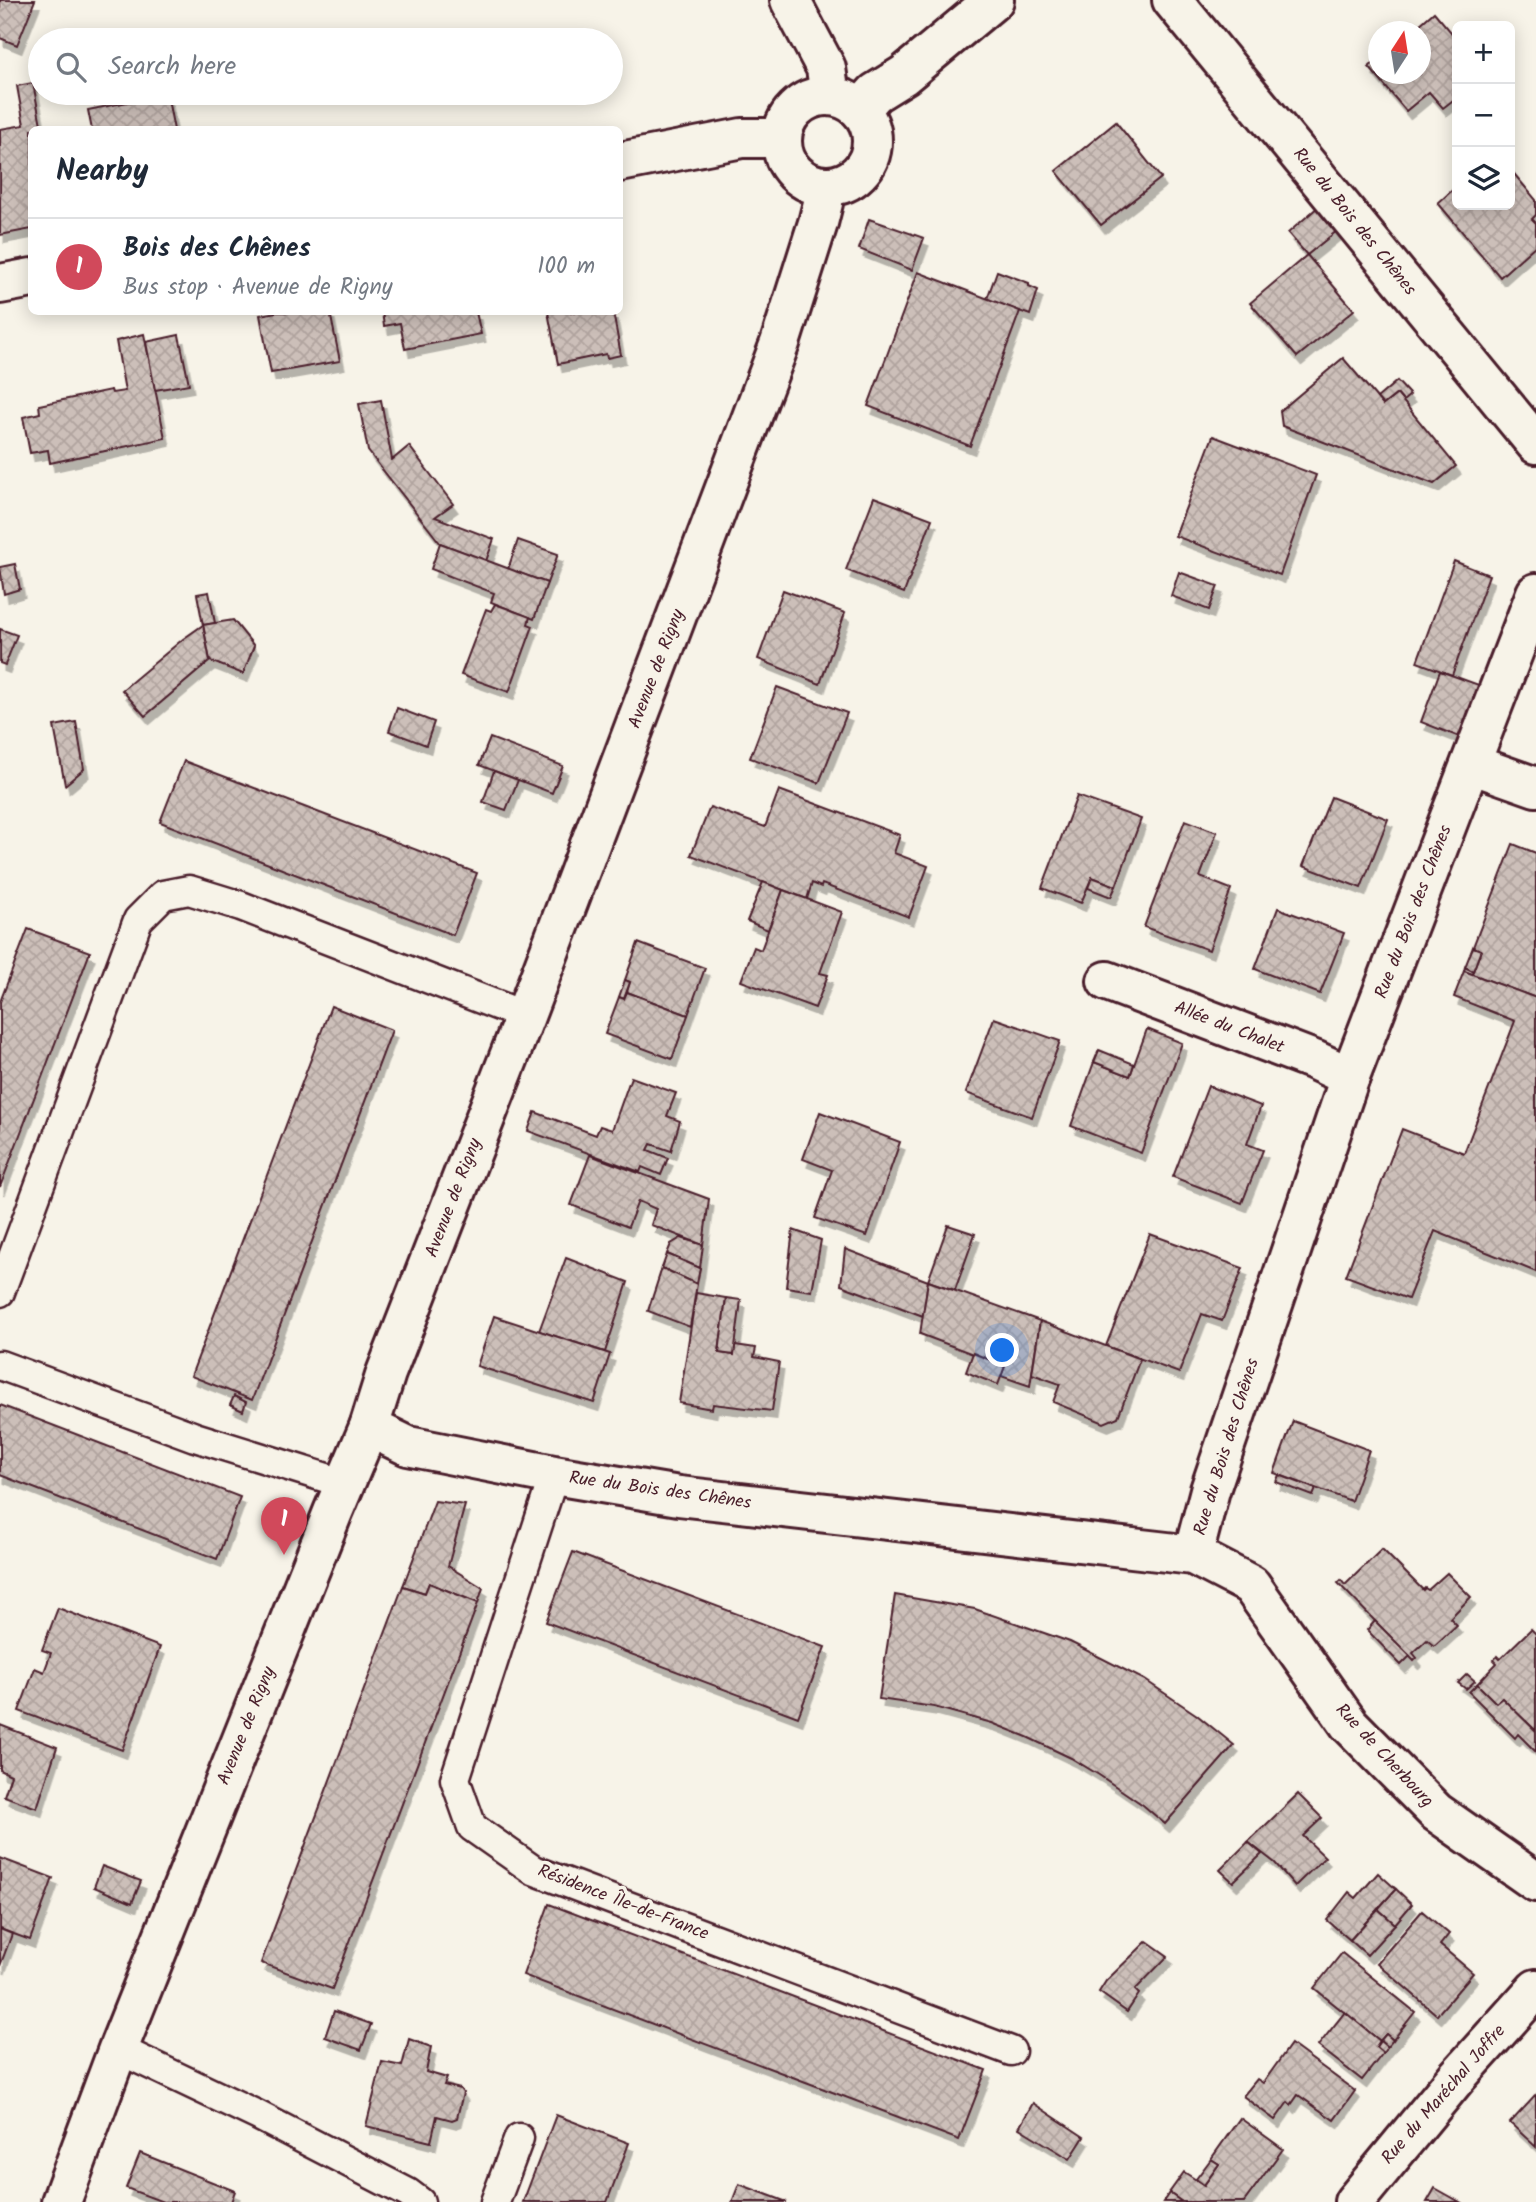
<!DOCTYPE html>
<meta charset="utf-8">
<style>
:root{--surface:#fff;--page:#f2f2f3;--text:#1f2937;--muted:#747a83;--line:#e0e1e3;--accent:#d1495b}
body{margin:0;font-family:Kalam,sans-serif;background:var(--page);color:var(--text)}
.controls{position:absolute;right:21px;top:21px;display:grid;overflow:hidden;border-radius:10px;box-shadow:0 4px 18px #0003}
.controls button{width:63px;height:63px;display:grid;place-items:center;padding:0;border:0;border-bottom:2px solid var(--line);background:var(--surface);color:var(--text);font:35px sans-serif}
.compass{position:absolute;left:1368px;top:21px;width:63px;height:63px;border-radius:50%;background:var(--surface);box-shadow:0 4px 18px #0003;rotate:12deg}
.you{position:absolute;left:1003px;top:1351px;width:24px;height:24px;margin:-18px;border:5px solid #fff;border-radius:50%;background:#1a73e8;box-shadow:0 0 0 10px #1a73e833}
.badge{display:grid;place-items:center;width:46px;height:46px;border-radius:50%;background:var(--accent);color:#fff;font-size:23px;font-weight:700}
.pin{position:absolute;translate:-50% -58px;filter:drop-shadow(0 2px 4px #0008)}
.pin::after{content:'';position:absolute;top:37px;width:24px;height:21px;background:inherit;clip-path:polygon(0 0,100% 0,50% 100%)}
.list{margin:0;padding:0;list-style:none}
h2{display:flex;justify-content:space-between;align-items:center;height:91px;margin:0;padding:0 28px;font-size:30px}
h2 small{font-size:23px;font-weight:400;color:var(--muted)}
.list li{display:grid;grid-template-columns:46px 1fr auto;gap:21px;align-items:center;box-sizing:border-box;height:98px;padding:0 28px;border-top:2px solid var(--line)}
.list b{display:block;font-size:26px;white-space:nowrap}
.list p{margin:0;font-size:23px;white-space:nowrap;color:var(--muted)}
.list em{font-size:23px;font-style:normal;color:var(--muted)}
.icon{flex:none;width:38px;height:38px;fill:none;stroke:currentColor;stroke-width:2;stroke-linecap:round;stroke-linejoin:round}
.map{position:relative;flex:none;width:1536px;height:2202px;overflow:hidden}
.search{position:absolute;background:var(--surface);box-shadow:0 4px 18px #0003;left:28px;top:28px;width:595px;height:77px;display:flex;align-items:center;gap:18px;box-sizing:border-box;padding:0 24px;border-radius:38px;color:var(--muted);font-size:26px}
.panel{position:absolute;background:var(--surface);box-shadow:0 4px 18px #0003;left:28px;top:126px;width:595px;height:189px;border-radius:10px}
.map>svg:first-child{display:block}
</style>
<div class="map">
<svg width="1536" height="2202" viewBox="0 0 1536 2202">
<defs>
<pattern id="building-cross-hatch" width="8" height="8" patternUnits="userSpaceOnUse" patternTransform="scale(1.75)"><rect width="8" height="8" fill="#ccbfb9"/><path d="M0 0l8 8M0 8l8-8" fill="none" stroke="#b1a49f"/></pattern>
<filter id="shadow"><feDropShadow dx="4.5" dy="8" stdDeviation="0" flood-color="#0004"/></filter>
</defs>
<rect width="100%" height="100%" fill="#f7f3e8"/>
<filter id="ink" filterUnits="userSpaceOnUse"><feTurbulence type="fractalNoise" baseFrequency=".0143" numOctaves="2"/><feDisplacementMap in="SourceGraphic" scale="14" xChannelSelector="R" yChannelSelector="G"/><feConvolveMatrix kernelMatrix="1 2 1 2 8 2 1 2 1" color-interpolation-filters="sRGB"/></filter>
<g filter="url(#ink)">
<!-- building -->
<g fill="url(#building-cross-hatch)" stroke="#4a1f2b" stroke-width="2" filter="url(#shadow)">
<polygon points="0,0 35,0 17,45 0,38"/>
<polygon points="1434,12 1457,39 1457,97 1443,108 1429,92 1406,111 1369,67 1378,59 1378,74 1420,74 1420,32 1411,32"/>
<polygon points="33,83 42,130 32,130 32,229 0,235 0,129 24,125 17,86"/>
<polygon points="167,94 174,130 92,130 88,110"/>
<polygon points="1116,122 1161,178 1101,225 1056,171"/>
<polygon points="1510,169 1536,200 1536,215 1532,219 1536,223 1536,245 1500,277 1438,203 1457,186 1457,205 1510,205"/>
<polygon points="1319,206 1338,230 1307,255 1288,233"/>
<polygon points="869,219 924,238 912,270 859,249"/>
<polygon points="1307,255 1354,310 1297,357 1250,303"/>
<polygon points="997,271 1029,283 1029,286 1038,290 1030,315 987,299"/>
<polygon points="918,272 1020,311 970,446 868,406"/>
<polygon points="276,312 330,312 340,361 271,373 260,315"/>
<polygon points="382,312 476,312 481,334 405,349 400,323 384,326"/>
<polygon points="548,312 613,312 621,355 607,358 606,354 558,364"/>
<polygon points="144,334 165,438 50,463 48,450 30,453 23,417 40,413 39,405 111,390 112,393 125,391 116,341"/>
<polygon points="179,335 189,384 155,390 146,342"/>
<polygon points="1343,358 1383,405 1397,394 1456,466 1434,484 1282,426 1280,411"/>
<polygon points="1397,381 1410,395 1403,401 1397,394 1383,405 1377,398"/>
<polygon points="381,400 392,460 409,446 453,504 435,517 494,539 486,561 440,543 368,451 359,404"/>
<polygon points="1213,436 1316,475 1280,575 1175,536"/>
<polygon points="874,497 932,519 904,593 846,570"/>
<polygon points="518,540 558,554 547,583 508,569"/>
<polygon points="440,543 547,583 534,619 491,602 494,593 431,569"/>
<polygon points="1454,561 1489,575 1452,675 1417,662"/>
<polygon points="15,564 20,589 4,594 0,567"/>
<polygon points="1179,572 1218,586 1209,610 1171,596"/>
<polygon points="783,590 845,613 820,684 758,659"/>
<polygon points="209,592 215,623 203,625 197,594"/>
<polygon points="495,604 530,617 528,624 533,626 509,692 461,675 486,609 491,611"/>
<polygon points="233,620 254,646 243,674 210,661 203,625"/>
<polygon points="203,625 210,661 145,716 122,690 183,639"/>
<polygon points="0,629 17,635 5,665 0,663"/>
<polygon points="1440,671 1487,688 1467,740 1421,722"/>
<polygon points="777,687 847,713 819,783 750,758"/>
<polygon points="397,708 434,722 426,745 389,731"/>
<polygon points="76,722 84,769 65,785 54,726"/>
<polygon points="490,738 563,766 552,793 479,765"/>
<polygon points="184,761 477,873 453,935 160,822"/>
<polygon points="494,771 518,780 506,810 483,802"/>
<polygon points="779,790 900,835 894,853 928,866 909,917 822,884 821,887 812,883 807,899 691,855 710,807 765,827"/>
<polygon points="1077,796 1141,819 1116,886 1092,877 1081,903 1042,888"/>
<polygon points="1331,797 1388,819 1361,888 1303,866"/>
<polygon points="1185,820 1217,832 1200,877 1231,889 1209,950 1144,927"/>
<polygon points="1513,844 1536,853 1536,998 1464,971 1465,967 1473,971 1481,950 1473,947"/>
<polygon points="1092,877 1116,886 1111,897 1088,888"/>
<polygon points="763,882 783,890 768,930 747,921"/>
<polygon points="783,890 842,912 820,973 828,975 815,1008 741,981 754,947 761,950"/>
<polygon points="1278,908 1344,933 1320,994 1255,969"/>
<polygon points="28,929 90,952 0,1187 0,1002"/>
<polygon points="638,943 705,968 688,1015 627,992 630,982 625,980"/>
<polygon points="1473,947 1481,950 1473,971 1465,967"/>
<polygon points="1464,971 1536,998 1536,1272 1435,1231 1408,1299 1346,1276 1402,1129 1464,1153 1515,1021 1454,997"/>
<polygon points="625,980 630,982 624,999 619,997"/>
<polygon points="627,992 688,1015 672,1059 605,1034 619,997 624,999"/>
<polygon points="331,1006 392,1030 252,1400 191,1376"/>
<polygon points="994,1018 1060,1041 1032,1117 966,1093"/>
<polygon points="1147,1029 1182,1043 1141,1153 1071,1126 1094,1062 1130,1076"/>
<polygon points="1099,1050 1134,1064 1130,1076 1094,1062"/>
<polygon points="631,1077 676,1093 667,1116 680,1121 671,1151 651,1144 648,1150 668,1158 661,1175 642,1167 640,1172 528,1131 535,1112 596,1135 600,1126 612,1130"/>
<polygon points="1208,1086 1261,1106 1247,1144 1263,1150 1242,1203 1173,1177"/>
<polygon points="820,1112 900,1142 867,1236 815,1218 832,1170 803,1159"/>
<polygon points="590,1155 709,1199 703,1245 651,1225 656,1209 638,1201 628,1227 571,1205"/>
<polygon points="948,1225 975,1234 955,1290 928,1281"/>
<polygon points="793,1230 821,1240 812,1291 786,1287"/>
<polygon points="1150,1234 1243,1268 1222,1321 1202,1314 1179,1373 1106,1346"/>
<polygon points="681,1238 703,1245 700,1268 667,1254 671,1244"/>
<polygon points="845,1249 928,1281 923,1316 841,1285"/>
<polygon points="667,1254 700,1268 697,1284 662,1268"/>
<polygon points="566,1258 628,1282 605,1352 539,1331"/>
<polygon points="662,1268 697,1284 690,1327 648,1311"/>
<polygon points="928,1281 1040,1321 1030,1386 1001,1376 1005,1366 920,1334"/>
<polygon points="696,1293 726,1298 719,1353 734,1355 735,1345 756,1348 754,1357 779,1362 772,1411 713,1404 712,1409 679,1403"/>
<polygon points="726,1298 741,1300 734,1355 719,1353"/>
<polygon points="494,1316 610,1354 594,1403 477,1366"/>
<polygon points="1040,1321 1140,1359 1118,1417 1104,1423 1053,1402 1060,1384 1032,1374"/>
<polygon points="973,1353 1005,1366 998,1385 966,1372"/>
<polygon points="234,1396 246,1402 243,1411 230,1405"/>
<polygon points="0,1405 240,1497 217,1559 0,1475"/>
<polygon points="1293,1421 1369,1450 1351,1501 1274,1473"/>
<polygon points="1279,1475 1316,1489 1313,1496 1276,1482"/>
<polygon points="435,1501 465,1505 448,1566 483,1588 478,1603 429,1583 425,1593 403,1586"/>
<polygon points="1382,1549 1423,1590 1425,1588 1428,1590 1447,1573 1471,1597 1450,1618 1457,1625 1434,1646 1427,1640 1413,1653 1417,1658 1414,1661 1338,1583 1341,1580 1345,1585"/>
<polygon points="573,1552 825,1647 798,1717 546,1622"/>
<polygon points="429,1583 478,1603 332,1989 261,1963 403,1586 425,1593"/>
<polygon points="895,1595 975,1609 1070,1642 1145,1680 1197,1715 1234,1745 1165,1824 1143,1805 1099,1775 1071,1758 1027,1737 992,1723 934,1707 879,1699"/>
<polygon points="58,1608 160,1647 122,1750 19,1711 35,1668 44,1672 51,1653 42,1650"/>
<polygon points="1375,1621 1410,1656 1401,1665 1367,1630"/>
<polygon points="1531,1629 1536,1634 1536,1731 1502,1698 1496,1703 1477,1684 1497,1663 1494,1660 1497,1656 1500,1659"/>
<polygon points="1467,1674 1475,1681 1466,1689 1458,1683"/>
<polygon points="1477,1684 1496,1703 1502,1698 1536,1731 1536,1752 1518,1734 1515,1738 1469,1692"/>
<polygon points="0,1725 57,1747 37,1808 4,1796 11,1775 0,1770"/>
<polygon points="1298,1794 1322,1818 1303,1836 1325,1857 1295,1886 1275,1863 1248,1842"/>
<polygon points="1248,1842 1262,1854 1233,1882 1220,1870"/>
<polygon points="0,1858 53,1878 30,1940 0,1929"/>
<polygon points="102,1866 141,1881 132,1903 94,1887"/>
<polygon points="1378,1873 1396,1889 1350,1940 1327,1920 1349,1892 1356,1898"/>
<polygon points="1396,1889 1412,1904 1395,1924 1378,1909"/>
<polygon points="549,1904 986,2070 959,2140 523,1975"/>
<polygon points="1378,1909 1395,1924 1367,1955 1350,1940"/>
<polygon points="1422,1911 1449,1934 1440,1945 1473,1973 1437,2015 1377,1963"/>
<polygon points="0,1929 12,1934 0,1966"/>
<polygon points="1147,1941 1168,1956 1135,1990 1139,1994 1127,2012 1099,1992 1106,1981"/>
<polygon points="1342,1953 1415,2012 1393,2040 1386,2034 1380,2041 1314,1988"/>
<polygon points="334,2011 371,2024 361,2050 325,2037"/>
<polygon points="1345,2012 1380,2041 1376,2047 1383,2053 1362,2080 1318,2046"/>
<polygon points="1386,2034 1393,2040 1387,2047 1380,2041"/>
<polygon points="409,2039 431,2047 426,2072 447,2078 444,2085 460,2089 463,2093 457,2118 452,2120 437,2116 431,2142 366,2126 382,2062 402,2066"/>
<polygon points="1380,2041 1387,2047 1383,2053 1376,2047"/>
<polygon points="1291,2044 1355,2091 1334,2120 1298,2095 1291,2105 1288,2102 1275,2120 1243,2096 1257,2079 1263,2083"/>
<polygon points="1536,2095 1536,2147 1510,2123"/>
<polygon points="1033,2103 1084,2137 1070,2159 1019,2128"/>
<polygon points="556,2115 629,2143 607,2202 523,2202"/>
<polygon points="1240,2118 1283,2149 1244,2202 1182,2202 1169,2193 1184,2172 1204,2185 1219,2164 1211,2159"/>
<polygon points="140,2153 235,2191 231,2202 163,2202 126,2188"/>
<polygon points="1211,2159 1219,2164 1204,2185 1196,2179"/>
<polygon points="739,2184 787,2202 732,2202"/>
<polygon points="1435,2188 1460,2202 1427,2202"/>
<polygon points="1169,2193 1182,2202 1163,2202"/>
</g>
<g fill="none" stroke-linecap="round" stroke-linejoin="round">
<defs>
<g id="service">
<polyline points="0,1292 138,920 163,895 189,890 241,906 525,1016"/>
<polyline points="0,1365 195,1437 346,1484"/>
<polyline points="554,1475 455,1779 472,1827 533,1870 1011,2051"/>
<polyline points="118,2049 257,2115 408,2193 420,2202"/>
<polyline points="495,2202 519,2138"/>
</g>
<g id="minor">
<polyline points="790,0 826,68 830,96"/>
<polyline points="1172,0 1536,444"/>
<circle cx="827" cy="141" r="45"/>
<polyline points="860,110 875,93 904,75 994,0"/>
<polyline points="620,162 742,138 782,138"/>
<polyline points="0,284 32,278"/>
<polyline points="1471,764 1536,787"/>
<polyline points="1107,981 1314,1060 1350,1077"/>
<polyline points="369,1427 408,1446 554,1475 679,1496 1193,1555 1251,1585 1349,1724 1436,1812 1536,1882"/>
<polyline points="1193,1555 1210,1490 1350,1077 1536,593"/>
<polyline points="61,2202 118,2049 333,1512 369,1427 386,1373 525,1016 780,343 818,223 823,203 824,187"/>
<polyline points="1354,2202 1456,2078 1536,1989"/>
</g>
</defs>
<!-- service casing -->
<use href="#service" stroke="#4a1f2b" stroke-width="33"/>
<!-- minor casing -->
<use href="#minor" stroke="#4a1f2b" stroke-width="44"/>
<!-- service -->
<use href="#service" stroke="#f7f3e8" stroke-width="28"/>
<!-- minor -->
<use href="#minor" stroke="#f7f3e8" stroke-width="38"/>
</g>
</g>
<g text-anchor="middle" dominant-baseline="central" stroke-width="7" stroke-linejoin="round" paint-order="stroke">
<!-- street labels -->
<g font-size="18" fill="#4a1f2b" stroke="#f7f3e8">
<text transform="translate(1354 222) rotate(51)">Rue du Bois des Chênes</text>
<text transform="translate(657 669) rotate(-69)">Avenue de Rigny</text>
<text transform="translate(1414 912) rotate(-69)">Rue du Bois des Chênes</text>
<text transform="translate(1229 1028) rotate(21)">Allée du Chalet</text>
<text transform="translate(454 1198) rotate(-69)">Avenue de Rigny</text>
<text transform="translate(1227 1447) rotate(-73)">Rue du Bois des Chênes</text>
<text transform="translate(660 1491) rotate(8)">Rue du Bois des Chênes</text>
<text transform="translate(247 1726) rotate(-68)">Avenue de Rigny</text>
<text transform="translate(1384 1756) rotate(47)">Rue de Cherbourg</text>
<text transform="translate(623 1903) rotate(21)">Résidence Île-de-France</text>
<text transform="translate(1444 2095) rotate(-49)">Rue du Maréchal Joffre</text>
</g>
</g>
</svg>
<div class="controls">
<button>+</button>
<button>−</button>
<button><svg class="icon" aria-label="layers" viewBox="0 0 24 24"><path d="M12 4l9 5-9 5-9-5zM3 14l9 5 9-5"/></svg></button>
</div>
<svg class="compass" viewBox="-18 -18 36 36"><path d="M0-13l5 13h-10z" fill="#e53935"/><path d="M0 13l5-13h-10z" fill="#747a83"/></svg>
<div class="you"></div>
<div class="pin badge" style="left:284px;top:1555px">1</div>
<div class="search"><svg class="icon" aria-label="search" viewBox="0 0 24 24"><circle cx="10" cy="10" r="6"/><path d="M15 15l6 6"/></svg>Search here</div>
<section class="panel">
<h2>Nearby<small></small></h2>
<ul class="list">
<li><span class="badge">1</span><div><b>Bois des Chênes</b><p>Bus stop · Avenue de Rigny</p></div><em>100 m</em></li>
</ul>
</section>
</div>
